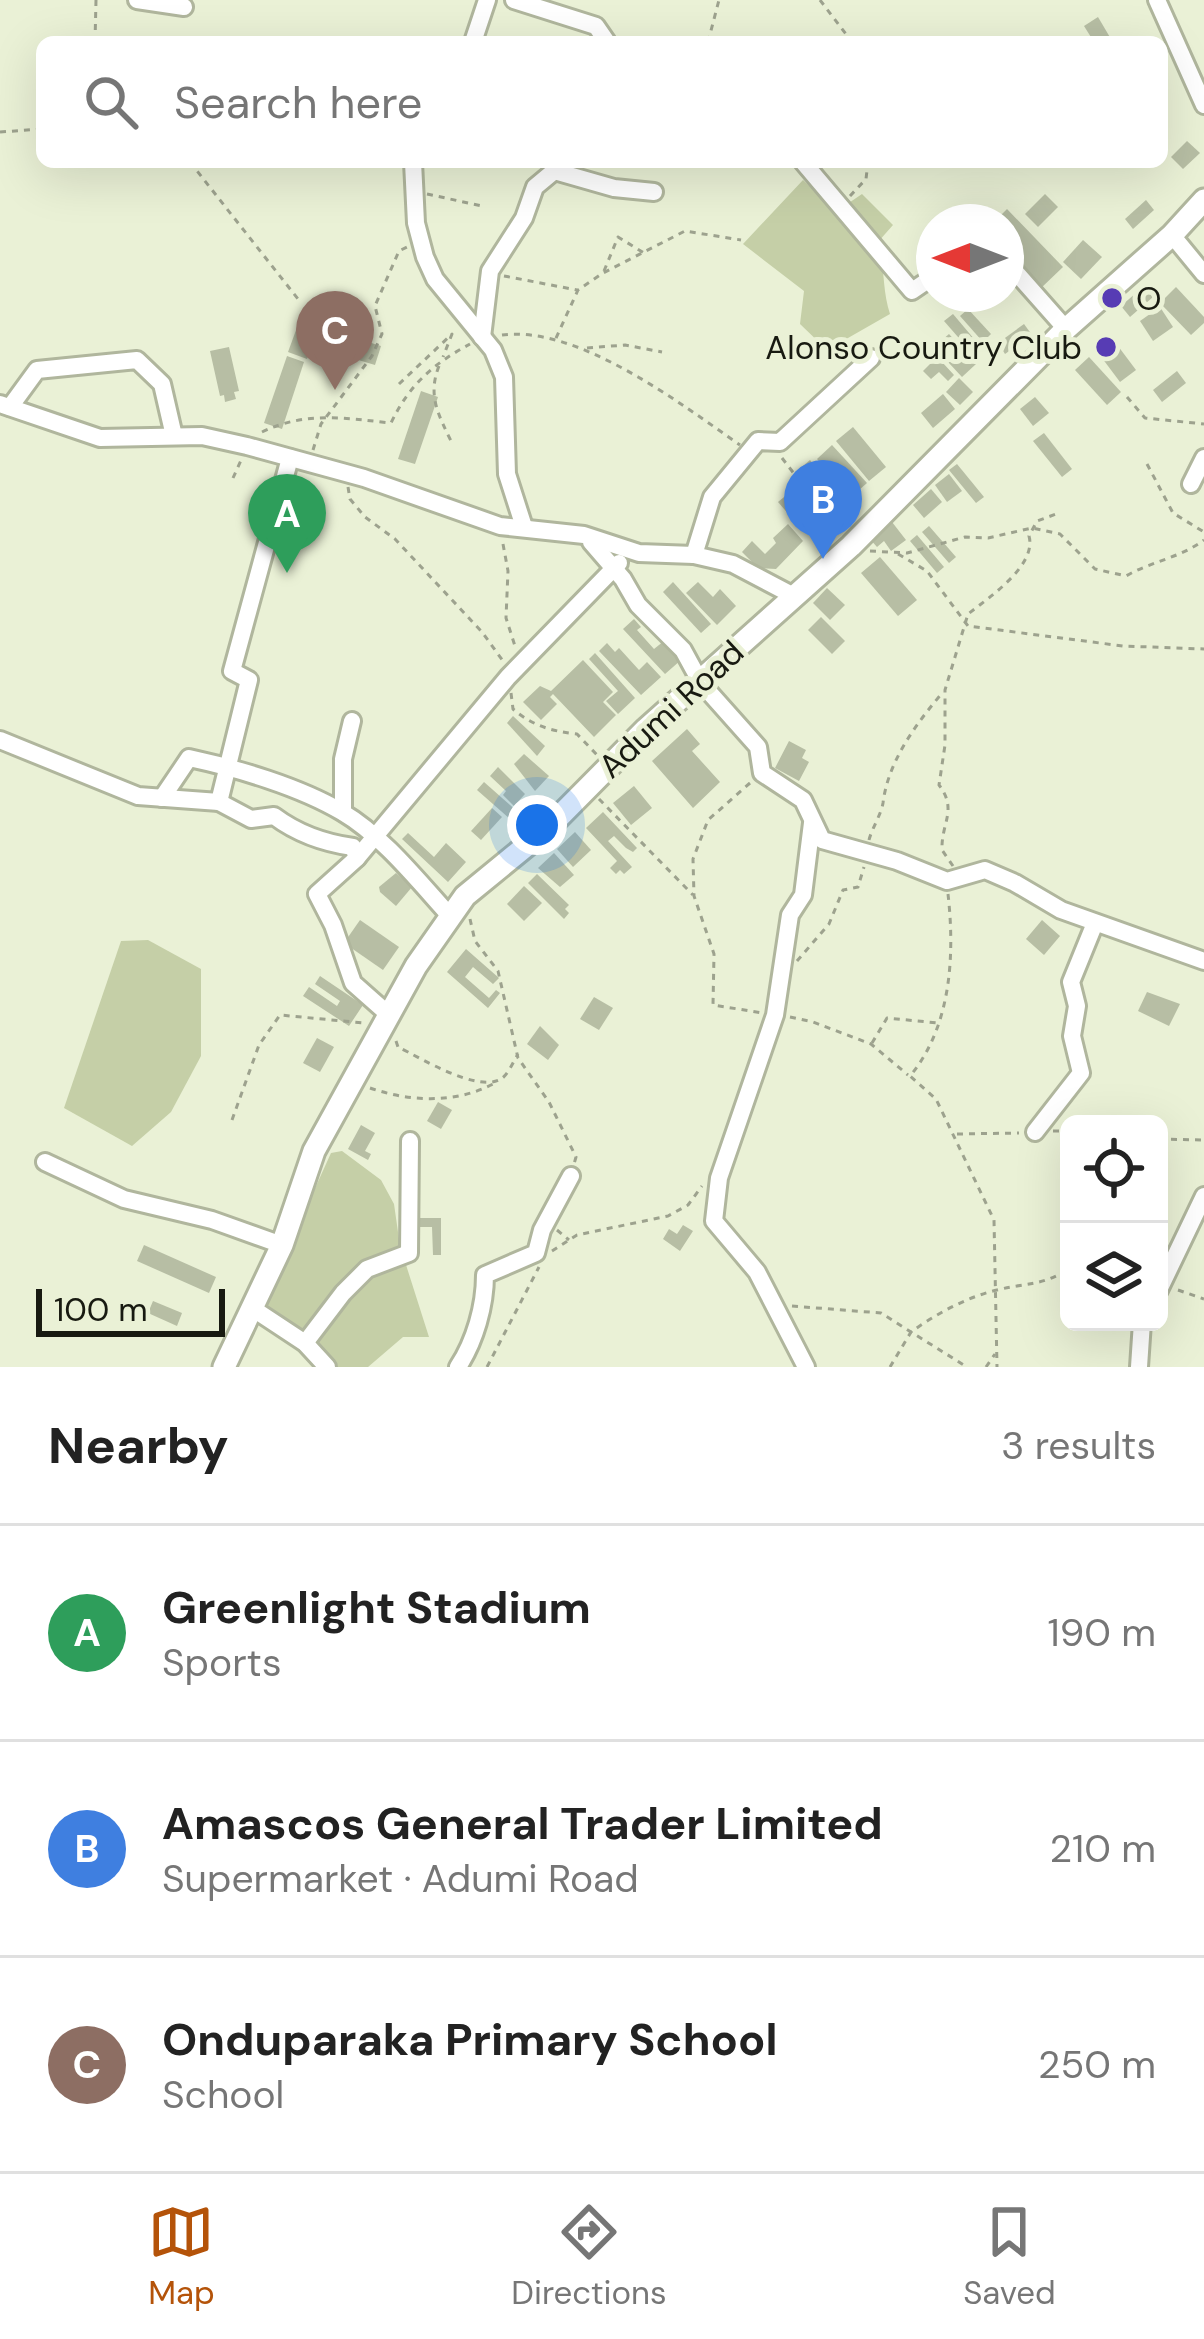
<!DOCTYPE html>
<meta charset="utf-8">
<style>
:root{--surface:#fff;--page:#f2f2f2;--text:#222;--muted:#767676;--line:#e0e0e0;--accent:#b45309}
body{margin:0;font-family:"DM Sans",sans-serif;background:var(--page);color:var(--text)}
.controls{position:absolute;right:36px;bottom:36px;display:grid;overflow:hidden;border-radius:18px;box-shadow:0 12px 48px #0002}
.controls button{width:108px;height:108px;display:grid;place-items:center;padding:0;border:0;border-bottom:3px solid var(--line);background:var(--surface);color:var(--text);font:60px sans-serif}
.compass{position:absolute;left:916px;top:204px;width:108px;height:108px;border-radius:50%;background:var(--surface);box-shadow:0 12px 48px #0002;rotate:270deg}
.scale{position:absolute;left:36px;bottom:30px;width:189px;box-sizing:border-box;padding-left:12px;border:6px solid #181a11;border-top:0;font-size:33px;line-height:42px;white-space:nowrap;color:#181a11;-webkit-text-stroke:9px #eaf1d6;paint-order:stroke}
.you{position:absolute;left:537px;top:825px;width:42px;height:42px;margin:-30px;border:9px solid #fff;border-radius:50%;background:#1a73e8;box-shadow:0 0 0 18px #1a73e833}
.badge{display:grid;place-items:center;width:78px;height:78px;border-radius:50%;background:var(--accent);color:#fff;font-size:39px;font-weight:700}
.pin{position:absolute;translate:-50% -99px;filter:drop-shadow(0 3px 6px #0008)}
.pin::after{content:'';position:absolute;top:63px;width:42px;height:36px;background:inherit;clip-path:polygon(0 0,100% 0,50% 100%)}
.list{margin:0;padding:0;list-style:none}
h2{display:flex;justify-content:space-between;align-items:center;height:156px;margin:0;padding:0 48px;font-size:51px}
h2 small{font-size:39px;font-weight:400;color:var(--muted)}
.list li{display:grid;grid-template-columns:78px 1fr auto;gap:36px;align-items:center;box-sizing:border-box;height:216px;padding:0 48px;border-top:3px solid var(--line)}
.list b{display:block;font-size:45px;white-space:nowrap}
.list p{margin:0;font-size:39px;white-space:nowrap;color:var(--muted)}
.list em{font-size:39px;font-style:normal;color:var(--muted)}
.icon{flex:none;width:66px;height:66px;fill:none;stroke:currentColor;stroke-width:2;stroke-linecap:round;stroke-linejoin:round}
.map{position:relative;flex:none;width:1204px;height:1367px;overflow:hidden}
.search{position:absolute;background:var(--surface);box-shadow:0 12px 48px #0002;left:36px;right:36px;top:36px;height:132px;display:flex;align-items:center;gap:30px;box-sizing:border-box;padding:0 42px;border-radius:18px;color:var(--muted);font-size:45px}
.sheet{height:804px;background:var(--surface)}
nav{display:flex;justify-content:space-around;align-items:center;box-sizing:border-box;height:168px;border-top:3px solid var(--line);background:var(--surface);font-size:33px;color:var(--muted)}
nav a{display:grid;justify-items:center;gap:6px}
nav .on{color:var(--accent)}
.map>svg:first-child{display:block}
</style>
<div class="map">
<svg width="1204" height="1367" viewBox="0 0 1204 1367">
<rect width="100%" height="100%" fill="#eaf1d6"/>
<!-- green -->
<g fill="#c5cfa7">
<path d="M803 180 837 211 862 194 893 225 878 242C885 267 882 289 890 314L827 350 800 324 804 291 743 244Z"/>
<polygon points="148,940 201,969 201,1056 171,1112 132,1146 64,1108 121,941"/>
<polygon points="342,1151 381,1180 394,1204 400,1246 429,1337 403,1337 368,1367 328,1367 262,1305 331,1153"/>
</g>
<!-- building -->
<g fill="#b7bea4">
<polygon points="1098,17 1111,39 1107,42 1094,42 1084,26"/>
<polygon points="1187,141 1200,153 1183,169 1171,157"/>
<polygon points="1045,194 1058,207 1038,227 1025,214"/>
<polygon points="1146,200 1154,210 1133,229 1125,219"/>
<polygon points="1007,209 1063,267 1040,289 1006,253 1006,222 994,222"/>
<polygon points="1083,240 1102,257 1081,279 1063,262"/>
<polygon points="1144,286 1153,297 1130,317 1121,306"/>
<polygon points="1176,287 1204,317 1204,323 1191,335 1160,303"/>
<polygon points="1160,307 1173,327 1153,341 1140,321"/>
<polygon points="968,309 991,334 983,342 960,316"/>
<polygon points="953,314 980,346 972,353 944,321"/>
<polygon points="299,322 318,328 307,359 288,352"/>
<polygon points="1024,324 1032,335 1005,354 998,343"/>
<polygon points="320,327 381,346 375,365 315,347"/>
<polygon points="949,334 976,364 962,377 934,347"/>
<polygon points="1112,338 1136,370 1120,382 1096,350"/>
<polygon points="229,347 239,391 234,392 236,399 225,402 224,395 220,396 210,351"/>
<polygon points="931,350 954,375 948,381 939,372 931,379 923,371 931,363 924,356"/>
<polygon points="287,356 304,362 282,429 264,423"/>
<polygon points="1089,357 1121,392 1107,405 1075,370"/>
<polygon points="1177,371 1186,383 1162,402 1153,390"/>
<polygon points="959,378 973,392 960,405 946,392"/>
<polygon points="421,391 438,397 415,464 398,459"/>
<polygon points="943,394 955,409 933,428 921,413"/>
<polygon points="1035,397 1049,413 1033,426 1020,409"/>
<polygon points="853,427 886,467 869,481 836,441"/>
<polygon points="1044,433 1072,469 1062,477 1033,441"/>
<polygon points="832,445 867,483 851,497 817,459"/>
<polygon points="810,460 842,499 828,510 796,472"/>
<polygon points="957,464 984,497 976,503 949,470"/>
<polygon points="949,474 962,491 947,502 935,485"/>
<polygon points="795,488 820,517 804,532 778,502"/>
<polygon points="931,489 942,502 924,518 913,505"/>
<polygon points="892,522 906,540 891,551 884,541 877,547 870,539"/>
<polygon points="788,524 803,541 776,569 758,568 742,552 752,541 765,554 776,543 773,538"/>
<polygon points="929,526 956,557 949,563 922,532"/>
<polygon points="917,535 944,567 937,573 910,541"/>
<polygon points="880,557 917,600 898,616 861,573"/>
<polygon points="673,582 711,624 701,633 663,592"/>
<polygon points="698,582 713,597 720,589 736,606 717,625 686,593"/>
<polygon points="827,588 845,605 830,620 813,603"/>
<polygon points="821,617 845,641 832,654 808,630"/>
<polygon points="634,619 641,627 637,630 654,649 664,641 681,660 665,674 623,629"/>
<polygon points="607,643 615,652 619,648 639,670 647,662 661,677 641,695 599,651"/>
<polygon points="595,653 635,698 618,714 606,701 618,691 589,659"/>
<polygon points="583,660 613,692 603,702 616,715 594,737 553,694 550,697 557,704 541,720 523,702 540,686 551,691"/>
<polygon points="513,716 545,746 537,756 507,723"/>
<polygon points="687,729 700,744 692,751 720,782 693,808 652,761"/>
<polygon points="789,741 806,750 802,758 809,762 799,781 775,768"/>
<polygon points="524,754 549,776 535,791 514,764"/>
<polygon points="498,767 525,794 514,806 503,795 506,791 490,776"/>
<polygon points="484,782 518,812 511,820 477,790"/>
<polygon points="634,786 652,808 631,825 613,803"/>
<polygon points="492,808 502,817 481,840 471,831"/>
<polygon points="603,812 637,848 633,852 626,848 614,836 608,841 632,867 624,874 620,870 616,874 610,868 617,861 586,828"/>
<polygon points="575,832 591,850 573,867 557,849"/>
<polygon points="408,833 434,857 446,843 466,862 448,882 402,839"/>
<polygon points="554,853 574,875 560,887 538,868"/>
<polygon points="396,873 412,887 396,906 380,892 379,887"/>
<polygon points="537,874 569,905 565,909 569,913 564,919 528,883"/>
<polygon points="524,886 542,903 524,921 507,904"/>
<polygon points="360,920 399,947 383,970 344,943"/>
<polygon points="1042,920 1060,936 1044,955 1026,939"/>
<polygon points="466,949 499,978 493,984 473,967 465,977 489,998 496,990 500,993 488,1008 447,972"/>
<polygon points="320,976 363,1005 349,1026 303,996 309,987 337,1006 340,1001 315,984"/>
<polygon points="1147,992 1180,1004 1169,1026 1138,1011"/>
<polygon points="594,997 613,1008 599,1030 580,1019"/>
<polygon points="540,1026 559,1045 548,1060 527,1044"/>
<polygon points="317,1038 334,1047 320,1072 303,1063"/>
<polygon points="438,1102 452,1110 441,1129 427,1121"/>
<polygon points="361,1125 375,1133 365,1151 371,1154 368,1160 348,1149"/>
<polygon points="415,1218 441,1218 441,1255 433,1255 432,1227 415,1227"/>
<polygon points="683,1225 693,1231 680,1251 663,1239 669,1229 677,1234"/>
<polygon points="144,1245 216,1277 209,1293 137,1261"/>
<polygon points="153,1301 182,1313 177,1326 148,1313"/>
</g>
<g fill="none" stroke-linecap="round" stroke-linejoin="round">
<defs>
<g id="minor">
<polyline points="137,0 184,7"/>
<polyline points="514,0 596,26 607,42"/>
<polyline points="1157,0 1204,105"/>
<polyline points="473,42 487,0"/>
<polyline points="413,162 416,223 425,257 435,279 493,350 504,377 507,474 524,527"/>
<polyline points="803,162 912,291 934,276"/>
<polyline points="558,172 614,188 654,192"/>
<polyline points="1172,235 1204,274"/>
<polyline points="1006,261 1066,329"/>
<polyline points="482,337 490,271 524,218 535,187 565,162"/>
<polyline points="0,404 100,438 202,436 247,446 364,478 500,526 584,535 639,553 694,555 733,564 792,595"/>
<polyline points="10,407 37,370 137,360 162,384 174,436"/>
<polyline points="1191,484 1204,458"/>
<polyline points="591,542 623,579 638,605 683,650 701,683 758,747 762,773 803,800 822,840 897,861 947,881 985,870 1015,883 1061,910 1204,961"/>
<polyline points="694,555 712,497 758,441 780,442 871,358"/>
<path d="M0 740 138 796 219 802 251 819 274 816C298 834 324 843 353 847L357 858 317 894 333 925 353 983 388 1014"/>
<path d="M162 798 189 758C236 768 300 787 342 812 383 836 419 882 451 917"/>
<polyline points="219,802 249,680 232,671 290,458"/>
<polyline points="343,812 343,759 352,721"/>
<polyline points="357,858 508,677 619,563"/>
<polyline points="1035,1132 1081,1073 1072,1036 1077,1006 1071,982 1095,923"/>
<polyline points="45,1162 124,1199 212,1220 282,1245"/>
<polyline points="1159,1290 1204,1196"/>
<polyline points="252,1308 305,1343 327,1367"/>
<polyline points="305,1343 343,1293 367,1269 409,1253 410,1141"/>
<path d="M458 1367C475 1341 485 1306 485 1275L536 1253 542 1230 571 1176"/>
<polyline points="806,1367 757,1272 714,1221 719,1178 775,1015 790,915 803,895 812,823"/>
<polyline points="1139,1367 1142,1322"/>
</g>
<polyline id="major" points="224,1367 282,1245 314,1151 416,966 465,896 548,828 646,729 851,546 1066,329 1172,235 1204,200"/>
</defs>
<!-- minor casing -->
<use href="#minor" stroke="#b0b69d" stroke-width="22"/>
<!-- major casing -->
<use href="#major" stroke="#b0b69d" stroke-width="27"/>
<!-- path -->
<g stroke="#9da28e" stroke-width="3" stroke-dasharray="6 6" stroke-linecap="butt">
<polyline points="820,0 852,42"/>
<polyline points="95,42 96,0"/>
<polyline points="708,42 719,0"/>
<polyline points="0,132 42,129"/>
<polyline points="190,162 298,299"/>
<polyline points="427,194 482,206"/>
<polyline points="850,196 866,179 868,162"/>
<polyline points="604,271 618,237 644,253"/>
<polyline points="504,276 577,290"/>
<path d="M502 335C578 325 681 404 740 445"/>
<polyline points="556,338 578,290 603,273 685,231 741,240"/>
<polyline points="587,348 625,345 662,352"/>
<path d="M439 366C427 396 439 416 452 443"/>
<polyline points="399,384 452,334 443,357"/>
<polyline points="1127,397 1145,418 1204,424"/>
<path d="M262 432C306 411 344 418 391 423 409 385 433 364 470 344"/>
<polyline points="313,450 321,424 372,356 382,334 375,306 399,251 409,246"/>
<polyline points="782,458 838,531"/>
<polyline points="1147,464 1173,513 1204,532"/>
<polyline points="233,478 242,458"/>
<polyline points="348,487 350,499 365,517 395,539 482,632 503,661"/>
<polyline points="503,544 508,571 506,618 515,646"/>
<path d="M870 551 907 553 965 537 988 538 1032 528 1060 534 1095 569 1126 576C1152 561 1180 558 1204 540"/>
<polyline points="898,554 927,571 968,626 1123,646 1204,649"/>
<path d="M511 693 513 709C533 726 551 731 577 734L598 756"/>
<polyline points="750,783 708,820 693,859 694,896 714,954 713,1005 763,1013"/>
<polyline points="599,799 693,895"/>
<path d="M869 840C872 828 881 815 883 803 888 762 915 725 943 692"/>
<path d="M953 866 942 850C941 823 958 810 939 785L945 745V690L968 614C990 597 1037 565 1029 536L1037 521 1059 513"/>
<path d="M948 894C955 956 951 1027 910 1076L936 1099 994 1220 997 1367"/>
<polyline points="470,919 475,941 498,971 518,1058 549,1102 576,1157 574,1164"/>
<polyline points="797,961 829,924 843,890 858,887 864,867"/>
<polyline points="790,1017 813,1022 871,1044 908,1075"/>
<path d="M396 1041 398 1047C421 1058 477 1093 501 1079 508 1075 513 1062 518 1054"/>
<polyline points="872,1043 887,1018 938,1023"/>
<path d="M370 1088C411 1102 456 1104 495 1083"/>
<polyline points="232,1120 259,1045 280,1015 364,1023"/>
<polyline points="1053,1131 1069,1131"/>
<polyline points="957,1134 1019,1133"/>
<polyline points="1159,1139 1204,1140"/>
<polyline points="557,1230 569,1240"/>
<polyline points="1159,1231 1170,1230"/>
<polyline points="552,1251 577,1235 668,1216 688,1205 702,1186"/>
<polyline points="1178,1290 1204,1299"/>
<path d="M792 1306 881 1313 911 1332C936 1314 967 1297 997 1290 1029 1282 1039 1287 1069 1269"/>
<polyline points="487,1367 539,1267"/>
<polyline points="890,1367 911,1332 967,1367"/>
<polyline points="986,1367 995,1354"/>
</g>
<!-- minor -->
<use href="#minor" stroke="#fff" stroke-width="16"/>
<!-- major -->
<use href="#major" stroke="#fff" stroke-width="21"/>
</g>
<!-- markers -->
<g fill="#573cb4" stroke="#eaf1d6" stroke-width="4.5">
<circle cx="1112" cy="298" r="12"/>
<circle cx="1106" cy="347" r="12"/>
</g>
<g text-anchor="middle" dominant-baseline="central" stroke-width="10" stroke-linejoin="round" paint-order="stroke">
<!-- poi labels -->
<g font-size="33" fill="#181a11" stroke="#eaf1d6" text-anchor="start">
<text x="1136" y="298">O</text>
<text x="1082" y="347" text-anchor="end">Alonso Country Club</text>
</g>
<!-- street labels -->
<g font-size="33" fill="#181a11" stroke="#eaf1d6">
<text transform="translate(671 709) rotate(-43)">Adumi Road</text>
</g>
</g>
</svg>
<div class="controls">
<button><svg class="icon" aria-label="locate" viewBox="0 0 24 24"><circle cx="12" cy="12" r="6"/><path d="M12 2v4M12 18v4M2 12h4M18 12h4"/></svg></button>
<button><svg class="icon" aria-label="layers" viewBox="0 0 24 24"><path d="M12 4l9 5-9 5-9-5zM3 14l9 5 9-5"/></svg></button>
</div>
<svg class="compass" viewBox="-18 -18 36 36"><path d="M0-13l5 13h-10z" fill="#e53935"/><path d="M0 13l5-13h-10z" fill="#767676"/></svg>
<div class="scale">100 m</div>
<div class="you"></div>
<div class="pin badge" style="left:287px;top:573px;background:#2e9e5b">A</div>
<div class="pin badge" style="left:823px;top:559px;background:#3f7fe0">B</div>
<div class="pin badge" style="left:335px;top:390px;background:#8d6e63">C</div>
<div class="search"><svg class="icon" aria-label="search" viewBox="0 0 24 24"><circle cx="10" cy="10" r="6"/><path d="M15 15l6 6"/></svg>Search here</div>
</div>
<section class="sheet">
<h2>Nearby<small>3 results</small></h2>
<ul class="list">
<li><span class="badge" style="background:#2e9e5b">A</span><div><b>Greenlight Stadium</b><p>Sports</p></div><em>190 m</em></li>
<li><span class="badge" style="background:#3f7fe0">B</span><div><b>Amascos General Trader Limited</b><p>Supermarket · Adumi Road</p></div><em>210 m</em></li>
<li><span class="badge" style="background:#8d6e63">C</span><div><b>Onduparaka Primary School</b><p>School</p></div><em>250 m</em></li>
</ul>
</section>
<nav>
<a class="on"><svg class="icon" aria-label="map" viewBox="0 0 24 24"><path d="M3 6l6-2 6 2 6-2v14l-6 2-6-2-6 2zM9 4v14M15 6v14"/></svg>Map</a>
<a><svg class="icon" aria-label="directions" viewBox="0 0 24 24"><path d="M12 3l9 9-9 9-9-9zM9 14v-3h6M13 9l2 2-2 2"/></svg>Directions</a>
<a><svg class="icon" aria-label="saved" viewBox="0 0 24 24"><path d="M7 4h10v16l-5-4-5 4z"/></svg>Saved</a>
</nav>
